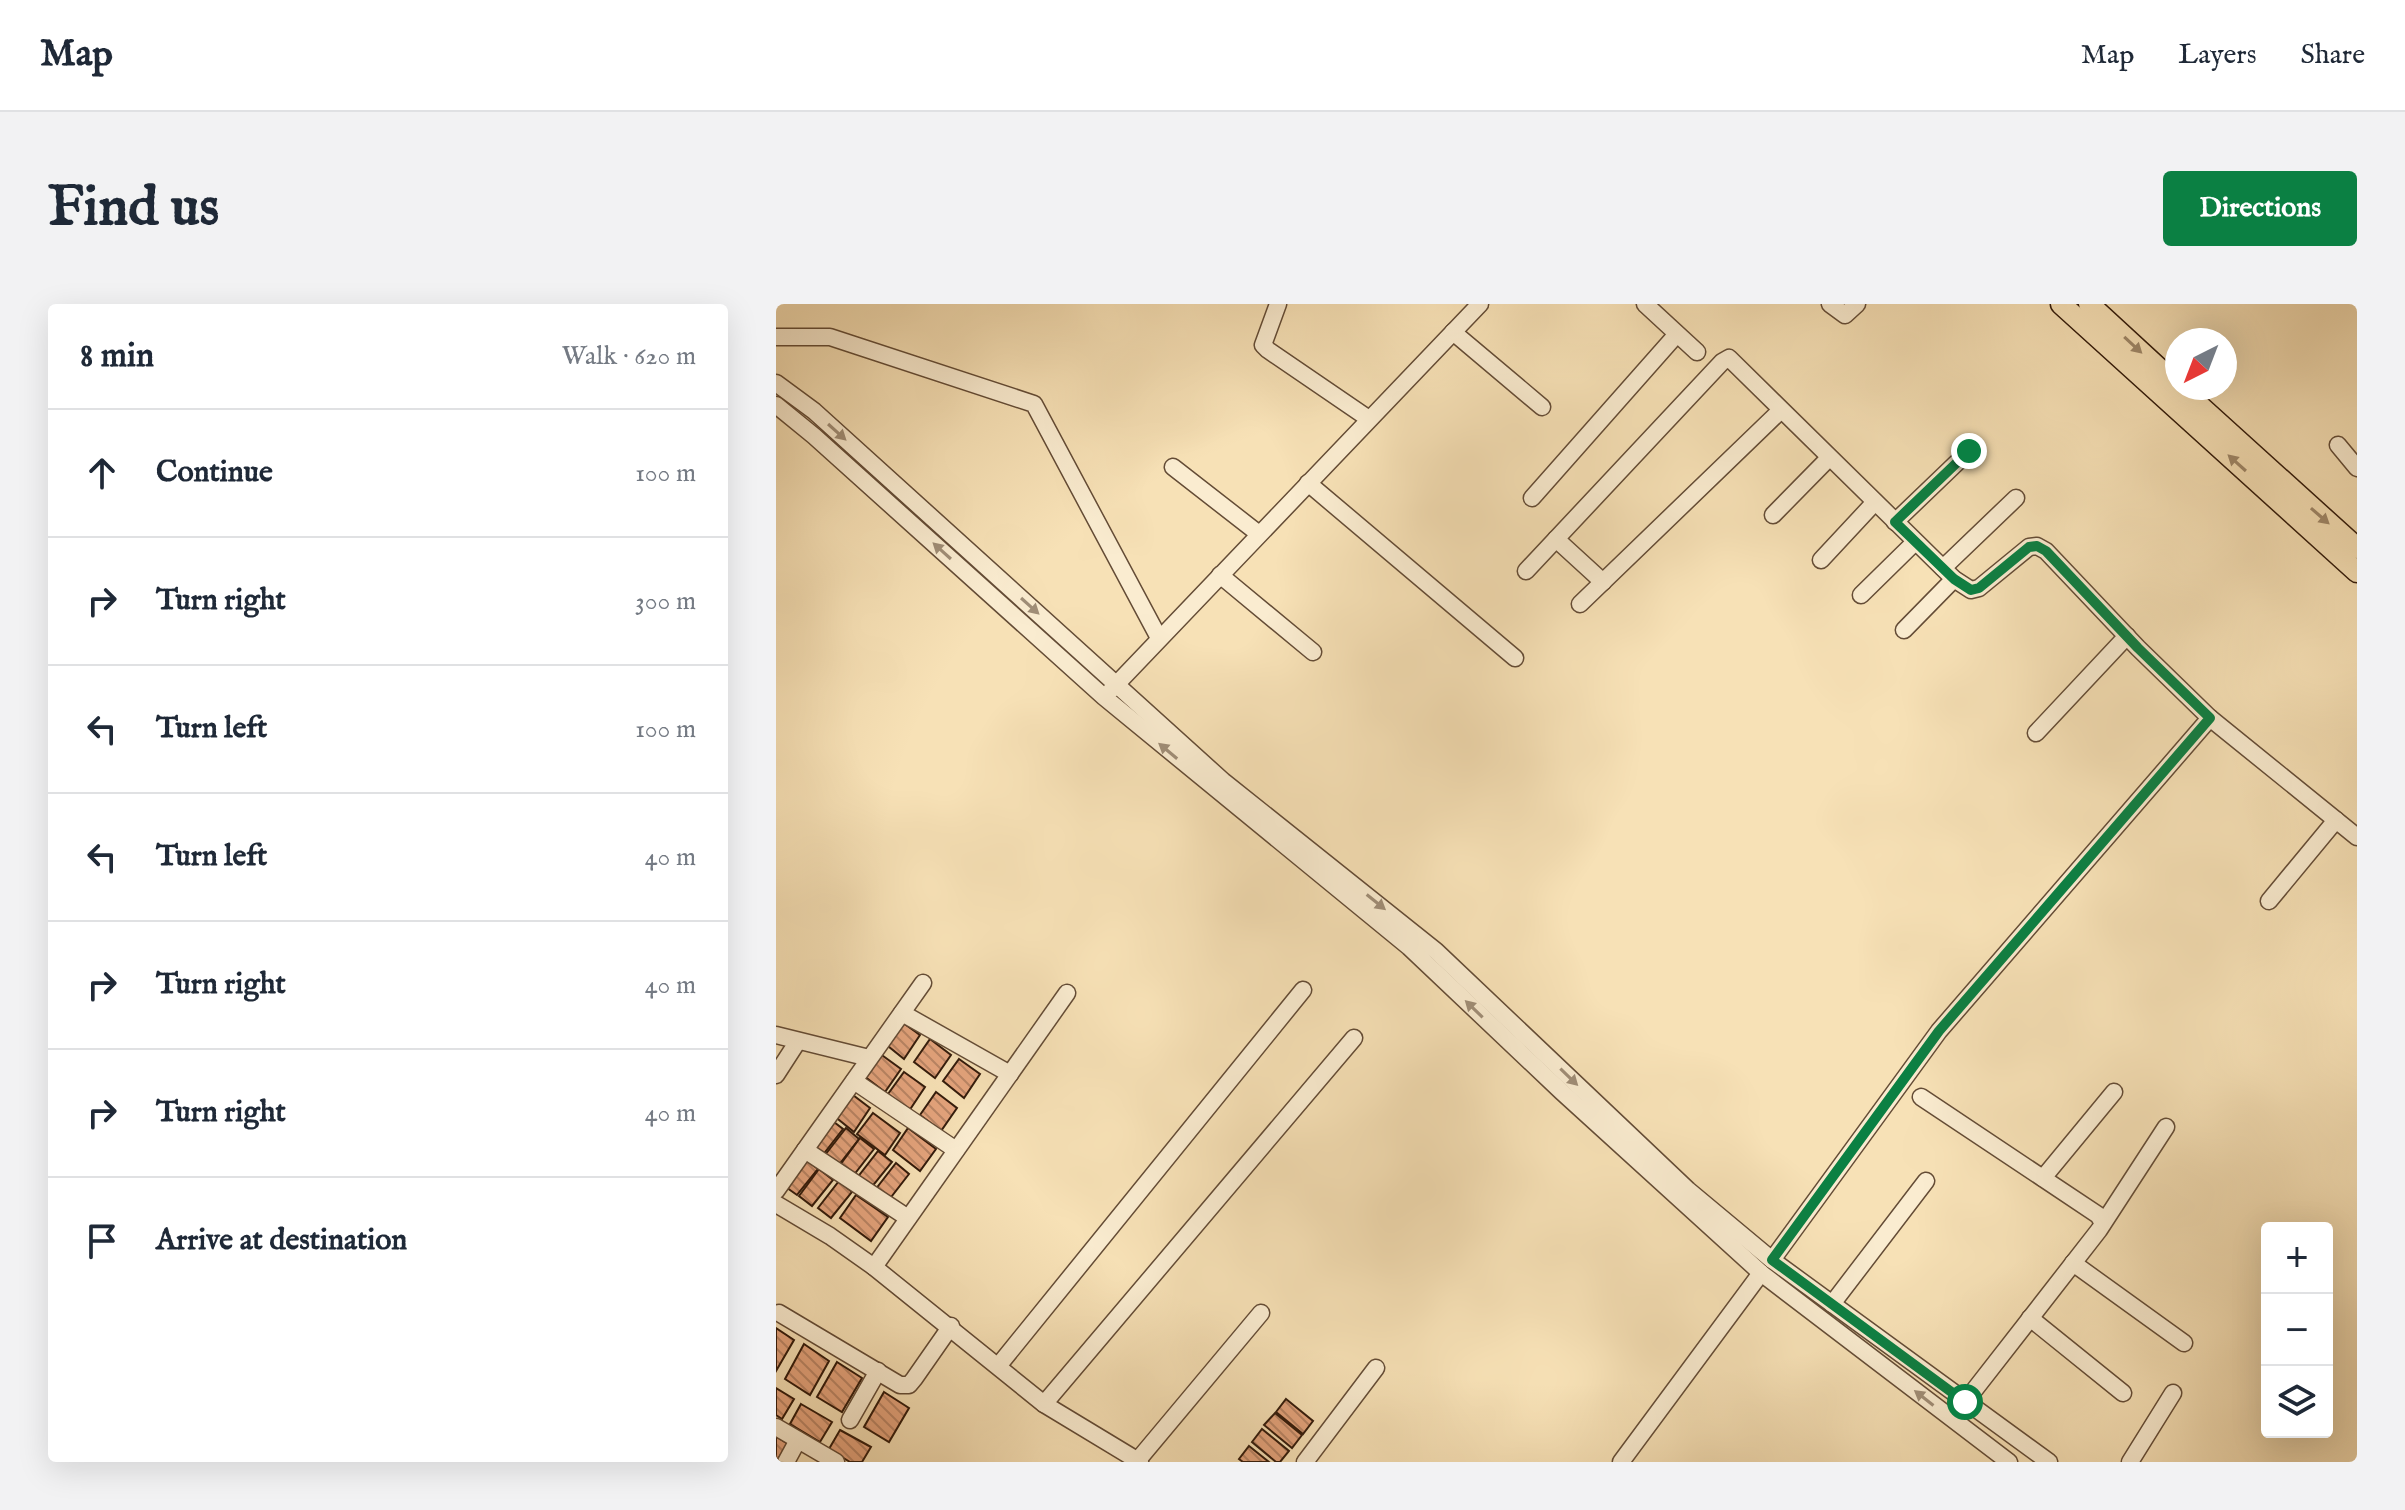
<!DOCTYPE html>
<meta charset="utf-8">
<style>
:root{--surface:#fff;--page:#f2f2f3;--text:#1f2937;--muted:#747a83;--line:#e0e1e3;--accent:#0b8043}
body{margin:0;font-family:"IM FELL English",serif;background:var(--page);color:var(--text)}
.controls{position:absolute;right:24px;bottom:24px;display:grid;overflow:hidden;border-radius:8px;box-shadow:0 8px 32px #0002}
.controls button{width:72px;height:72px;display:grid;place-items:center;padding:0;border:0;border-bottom:2px solid var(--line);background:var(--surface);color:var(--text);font:40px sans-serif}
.compass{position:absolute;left:1389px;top:24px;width:72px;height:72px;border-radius:50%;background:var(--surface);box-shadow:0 8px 32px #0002;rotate:222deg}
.stop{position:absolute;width:24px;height:24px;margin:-18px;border:6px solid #0b8043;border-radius:50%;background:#fff}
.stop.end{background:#0b8043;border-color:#fff;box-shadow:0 2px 8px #0008}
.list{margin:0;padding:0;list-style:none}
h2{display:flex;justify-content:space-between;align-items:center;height:104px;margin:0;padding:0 32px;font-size:34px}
h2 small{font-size:26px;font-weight:400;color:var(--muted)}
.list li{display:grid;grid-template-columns:52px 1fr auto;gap:24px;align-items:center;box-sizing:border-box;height:128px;padding:0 32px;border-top:2px solid var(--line)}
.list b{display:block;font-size:30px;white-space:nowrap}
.list em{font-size:26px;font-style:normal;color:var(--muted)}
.icon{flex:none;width:44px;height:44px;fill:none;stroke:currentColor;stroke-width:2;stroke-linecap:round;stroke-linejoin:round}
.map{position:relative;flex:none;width:1581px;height:1158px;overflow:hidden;border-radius:8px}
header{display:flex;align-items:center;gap:48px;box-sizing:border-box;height:112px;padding:0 40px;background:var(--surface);border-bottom:2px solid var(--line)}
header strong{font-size:38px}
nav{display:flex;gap:44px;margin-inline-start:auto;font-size:28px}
.intro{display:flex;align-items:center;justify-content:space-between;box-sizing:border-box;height:192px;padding:0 48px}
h1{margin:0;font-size:56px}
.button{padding:20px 36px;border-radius:8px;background:var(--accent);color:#fff;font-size:28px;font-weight:700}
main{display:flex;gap:48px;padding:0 48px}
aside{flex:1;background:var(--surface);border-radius:8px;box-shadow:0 8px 32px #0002}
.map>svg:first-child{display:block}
</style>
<header>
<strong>Map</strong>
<nav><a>Map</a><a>Layers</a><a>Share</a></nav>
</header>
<div class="intro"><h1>Find us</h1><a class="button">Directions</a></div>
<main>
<aside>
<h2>8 min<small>Walk · 620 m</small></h2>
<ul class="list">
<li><svg class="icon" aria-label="ahead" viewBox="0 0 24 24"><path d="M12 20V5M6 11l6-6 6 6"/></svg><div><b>Continue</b></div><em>100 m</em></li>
<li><svg class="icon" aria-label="right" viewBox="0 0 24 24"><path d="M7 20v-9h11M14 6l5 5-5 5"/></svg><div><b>Turn right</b></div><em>300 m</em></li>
<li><svg class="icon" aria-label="left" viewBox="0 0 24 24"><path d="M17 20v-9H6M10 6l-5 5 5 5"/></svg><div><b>Turn left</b></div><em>100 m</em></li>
<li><svg class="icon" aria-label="left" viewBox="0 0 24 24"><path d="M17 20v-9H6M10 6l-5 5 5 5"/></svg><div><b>Turn left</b></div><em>40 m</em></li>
<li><svg class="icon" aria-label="right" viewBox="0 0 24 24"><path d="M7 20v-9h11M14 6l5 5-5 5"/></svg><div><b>Turn right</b></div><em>40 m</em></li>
<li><svg class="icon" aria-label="right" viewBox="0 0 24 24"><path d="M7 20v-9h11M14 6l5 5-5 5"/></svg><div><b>Turn right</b></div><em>40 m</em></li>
<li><svg class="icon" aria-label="arrive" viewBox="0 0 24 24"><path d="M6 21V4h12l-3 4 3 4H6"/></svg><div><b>Arrive at destination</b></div></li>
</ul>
</aside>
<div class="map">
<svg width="1581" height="1158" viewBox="0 0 1581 1158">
<defs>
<pattern id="building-back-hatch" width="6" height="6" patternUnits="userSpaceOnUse" patternTransform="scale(2)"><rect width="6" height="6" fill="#e5a47d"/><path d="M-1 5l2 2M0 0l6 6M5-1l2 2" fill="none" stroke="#ba8565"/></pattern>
</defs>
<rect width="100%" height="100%" fill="#f7e1b6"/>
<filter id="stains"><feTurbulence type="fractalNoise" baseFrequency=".0025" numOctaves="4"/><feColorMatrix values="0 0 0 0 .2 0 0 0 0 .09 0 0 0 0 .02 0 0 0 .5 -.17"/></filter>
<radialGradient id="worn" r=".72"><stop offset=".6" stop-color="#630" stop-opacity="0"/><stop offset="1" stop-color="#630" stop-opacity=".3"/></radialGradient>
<!-- building -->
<g fill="url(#building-back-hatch)" stroke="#331b0b" stroke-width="2">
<polygon points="123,716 144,731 128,755 107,738"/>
<polygon points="154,735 175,751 159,774 138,758"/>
<polygon points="103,749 125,765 109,788 88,772"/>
<polygon points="183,755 204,770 188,794 167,777"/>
<polygon points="128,768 149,783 133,807 112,790"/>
<polygon points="73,788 94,804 78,828 57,811"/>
<polygon points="160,788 181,804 165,827 144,811"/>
<polygon points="97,809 124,829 109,851 81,830"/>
<polygon points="54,815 67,825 46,852 34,842"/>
<polygon points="70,824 83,835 62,862 49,851"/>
<polygon points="132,824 160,845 144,867 117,846"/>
<polygon points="84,834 98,845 77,872 64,861"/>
<polygon points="102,847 116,858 95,884 81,874"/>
<polygon points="28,854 42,865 21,891 7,881"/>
<polygon points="120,859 133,870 112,897 99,886"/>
<polygon points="43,865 57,876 36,902 23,892"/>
<polygon points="63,877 76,888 55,914 42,904"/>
<polygon points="80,891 112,913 95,937 64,914"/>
<polygon points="0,1024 18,1036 0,1067"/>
<polygon points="28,1040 53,1057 34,1091 9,1075"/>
<polygon points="61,1058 86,1074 66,1108 41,1093"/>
<polygon points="0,1084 18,1095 6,1115 0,1111"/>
<polygon points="108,1088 133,1104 113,1138 88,1123"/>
<polygon points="510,1095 537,1117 527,1130 500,1108"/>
<polygon points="25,1100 56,1118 44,1138 14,1120"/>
<polygon points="499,1109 526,1131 516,1144 488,1121"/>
<polygon points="486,1125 513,1147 504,1158 500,1158 476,1138"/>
<polygon points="64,1126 95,1143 86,1158 74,1158 53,1145"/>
<polygon points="0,1132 12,1140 0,1158"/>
<polygon points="473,1142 493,1158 467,1158 463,1155"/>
</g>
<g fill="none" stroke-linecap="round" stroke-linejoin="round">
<defs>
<g id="minor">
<polyline points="502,0 487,41 492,46 593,115"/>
<polyline points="869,0 921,48"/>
<polyline points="1054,0 1069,11 1081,0"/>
<polyline points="677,28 766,103"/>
<polyline points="0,33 54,33 258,100 383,334"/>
<polyline points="0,79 38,107 447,477 660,647 912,886 996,956 1273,1158"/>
<polyline points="0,101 38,132 328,393 633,643 786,788 985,969 1233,1158"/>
<polyline points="1562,141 1581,164"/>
<polyline points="397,163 483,230"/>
<polyline points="532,179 739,354"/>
<polyline points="756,194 901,30"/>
<polyline points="997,211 1053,154"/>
<polyline points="1119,218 1193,147"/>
<polyline points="780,235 827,278"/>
<polyline points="1045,256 1099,198"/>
<polyline points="1167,264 1240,194"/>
<polyline points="750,267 946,58 953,54 1178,275 1195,286 1203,284 1253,243 1261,242 1270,247 1362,344 1434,414 1581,533"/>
<polyline points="444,271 537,348"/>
<polyline points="1085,291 1139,238"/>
<polyline points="804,300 1004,107"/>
<polyline points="1128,326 1178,275"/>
<polyline points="335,386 704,0"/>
<polyline points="1260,429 1351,332"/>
<polyline points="1493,597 1560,516"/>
<polyline points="126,709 234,770"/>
<polyline points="0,731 93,754"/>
<polyline points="0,771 22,737"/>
<polyline points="78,777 180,846"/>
<polyline points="1145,793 1322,911 1327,919"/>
<polyline points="29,846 132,914"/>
<polyline points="1267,874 1338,788"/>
<polyline points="0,887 147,679"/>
<polyline points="0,900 54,932 98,963 268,1100 364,1158"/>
<polyline points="996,956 1163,727 1434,414"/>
<polyline points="1297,959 1408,1039"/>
<polyline points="98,963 291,689"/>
<polyline points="1056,1000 1150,877"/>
<polyline points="3,1009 124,1081 133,1081 138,1075 175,1022"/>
<polyline points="1254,1014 1347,1089"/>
<polyline points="223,1061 527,686"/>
<polyline points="1189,1098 1323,926 1390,823"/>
<polyline points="268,1100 578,734"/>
<polyline points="74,1116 102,1067"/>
<polyline points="0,1123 60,1158"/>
<polyline points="362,1156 485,1009"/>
<polyline points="10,1158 22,1136"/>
<polyline points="529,1158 600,1064"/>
<polyline points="845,1158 985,969"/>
<polyline points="1354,1158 1397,1089"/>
</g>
<g id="major">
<polyline points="1285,0 1581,268"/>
<polyline points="1313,0 1401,81"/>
<polyline points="1404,84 1581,244"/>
</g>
</defs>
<!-- minor casing -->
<use href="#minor" stroke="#644c36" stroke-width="19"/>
<!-- major casing -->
<use href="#major" stroke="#331b0b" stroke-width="23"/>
<!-- minor -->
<use href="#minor" stroke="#faecd0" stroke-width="16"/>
<!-- major -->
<use href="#major" stroke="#f7e1b6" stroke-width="20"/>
</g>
<!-- one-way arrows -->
<defs><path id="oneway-solid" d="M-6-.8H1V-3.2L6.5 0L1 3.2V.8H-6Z" transform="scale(2)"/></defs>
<g fill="#9f8869">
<use href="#oneway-solid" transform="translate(1357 41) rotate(43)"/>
<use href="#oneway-solid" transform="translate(1461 159) rotate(-138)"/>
<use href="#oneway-solid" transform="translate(1544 212) rotate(41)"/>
</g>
<g fill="#a08e77">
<use href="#oneway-solid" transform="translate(61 128) rotate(42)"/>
<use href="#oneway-solid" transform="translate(166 247) rotate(-138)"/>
<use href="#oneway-solid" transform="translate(254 302) rotate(42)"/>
<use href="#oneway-solid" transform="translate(392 447) rotate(-140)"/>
<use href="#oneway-solid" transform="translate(600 598) rotate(39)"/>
<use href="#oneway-solid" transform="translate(698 705) rotate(-136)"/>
<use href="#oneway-solid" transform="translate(793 773) rotate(44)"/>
<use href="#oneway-solid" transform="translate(1148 1094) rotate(-142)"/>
</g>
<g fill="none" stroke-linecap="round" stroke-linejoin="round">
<!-- route -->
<polyline stroke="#0b8043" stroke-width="10" points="1189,1098 996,956 1163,727 1434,414 1362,344 1270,247 1261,242 1253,243 1203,284 1195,286 1178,275 1119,218 1193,147"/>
</g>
<rect width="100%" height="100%" filter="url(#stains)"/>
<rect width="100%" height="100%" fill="url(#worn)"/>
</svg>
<div class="controls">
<button>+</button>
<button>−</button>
<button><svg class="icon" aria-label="layers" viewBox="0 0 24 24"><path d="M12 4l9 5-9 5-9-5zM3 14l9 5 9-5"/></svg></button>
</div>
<svg class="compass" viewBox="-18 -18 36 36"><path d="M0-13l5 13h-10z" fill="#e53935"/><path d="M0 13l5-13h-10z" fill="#747a83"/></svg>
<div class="stop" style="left:1189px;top:1098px"></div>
<div class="stop end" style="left:1193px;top:147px"></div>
</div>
</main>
